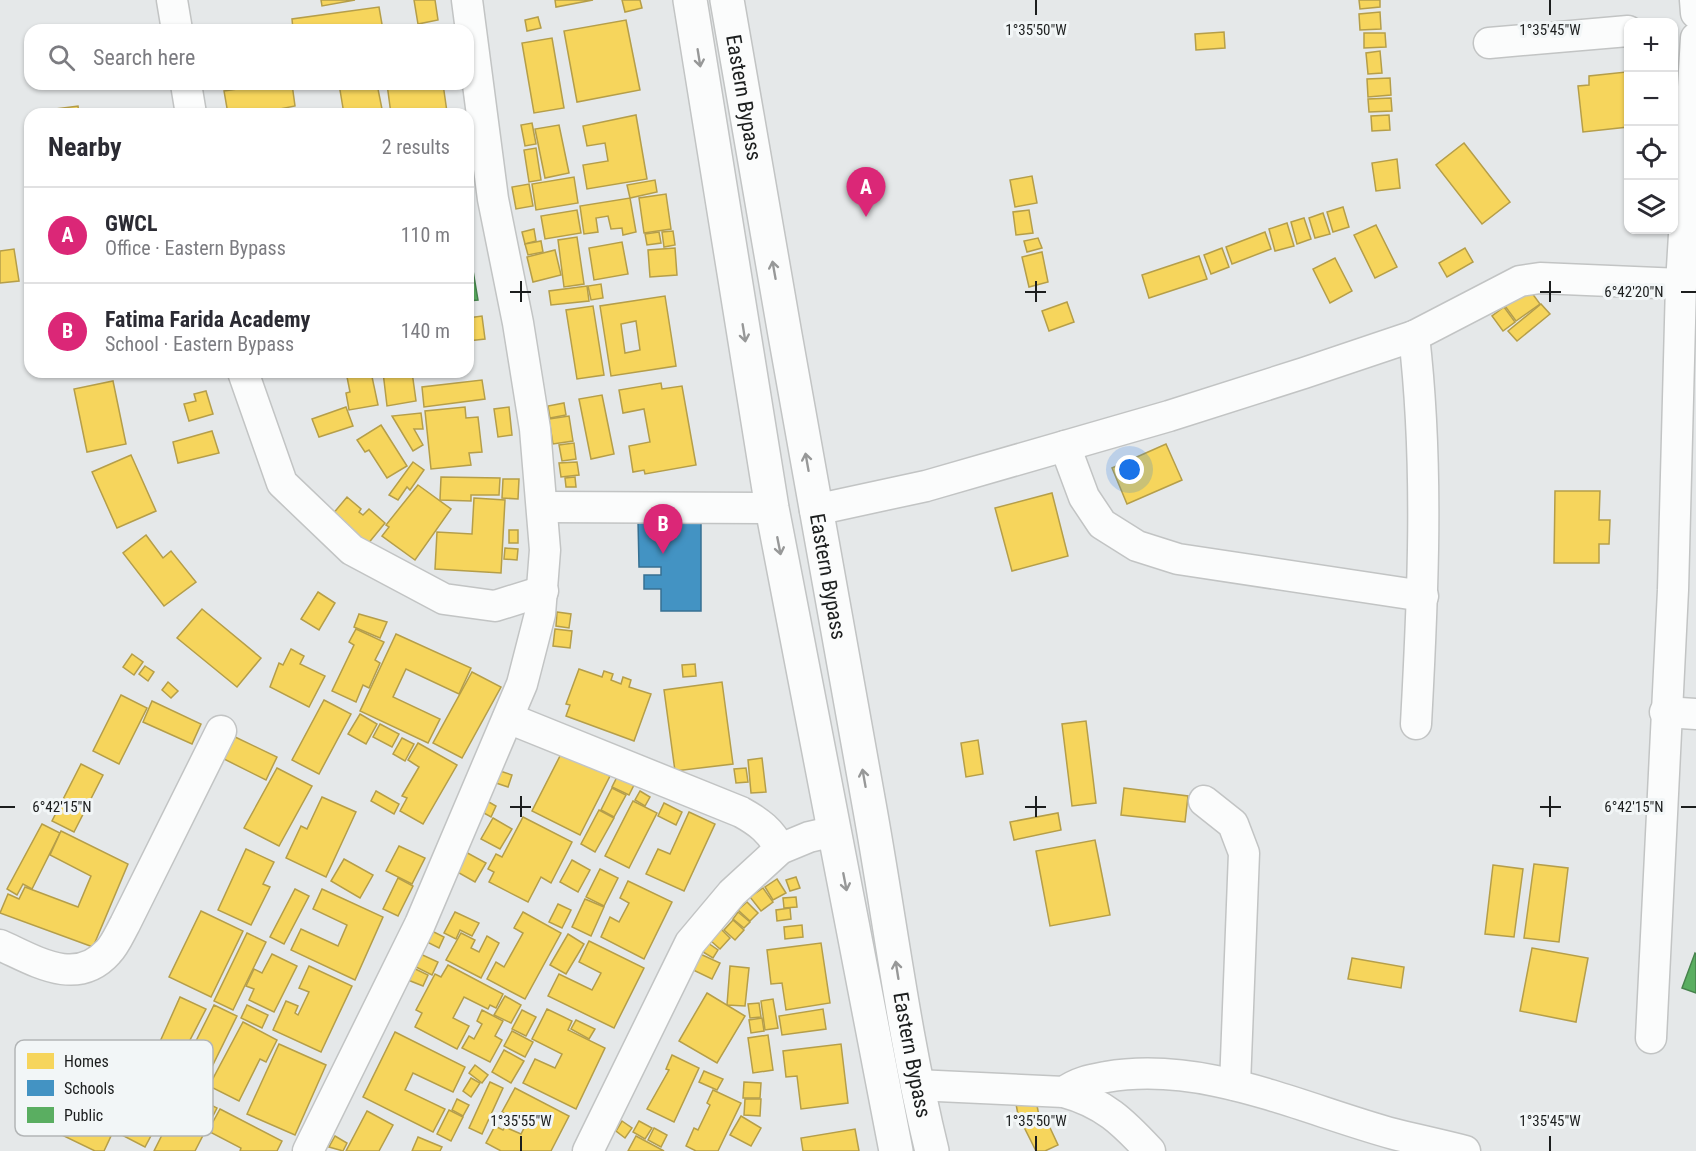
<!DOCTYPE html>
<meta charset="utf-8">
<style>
:root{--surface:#fff;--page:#f2f2f3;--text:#2b2b33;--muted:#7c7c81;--line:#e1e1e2;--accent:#db2777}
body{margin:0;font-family:"Roboto Condensed",sans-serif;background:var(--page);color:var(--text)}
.controls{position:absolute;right:18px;top:18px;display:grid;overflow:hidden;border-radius:12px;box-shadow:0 2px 4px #0004}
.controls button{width:54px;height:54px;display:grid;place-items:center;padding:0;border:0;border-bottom:2px solid var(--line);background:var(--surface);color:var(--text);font:30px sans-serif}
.you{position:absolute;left:1130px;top:470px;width:21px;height:21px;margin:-15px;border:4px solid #fff;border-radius:50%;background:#1a73e8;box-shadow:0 0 0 9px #1a73e833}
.badge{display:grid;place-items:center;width:39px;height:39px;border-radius:50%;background:var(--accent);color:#fff;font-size:20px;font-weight:700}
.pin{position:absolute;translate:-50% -50px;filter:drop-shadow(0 2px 3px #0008)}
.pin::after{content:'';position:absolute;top:32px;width:21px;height:18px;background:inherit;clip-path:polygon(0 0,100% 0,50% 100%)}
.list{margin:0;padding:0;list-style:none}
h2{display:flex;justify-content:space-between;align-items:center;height:78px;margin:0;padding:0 24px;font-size:26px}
h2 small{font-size:20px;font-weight:400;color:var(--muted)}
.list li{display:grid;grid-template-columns:39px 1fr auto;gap:18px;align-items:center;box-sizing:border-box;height:96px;padding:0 24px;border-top:2px solid var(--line)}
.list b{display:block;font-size:22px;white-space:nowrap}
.list p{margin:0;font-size:20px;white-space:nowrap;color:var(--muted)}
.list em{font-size:20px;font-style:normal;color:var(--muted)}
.icon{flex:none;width:33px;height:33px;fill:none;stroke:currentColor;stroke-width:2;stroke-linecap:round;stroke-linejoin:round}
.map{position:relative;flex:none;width:1696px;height:1151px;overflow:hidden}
.search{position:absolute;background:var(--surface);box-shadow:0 2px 4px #0004;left:24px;top:24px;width:450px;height:66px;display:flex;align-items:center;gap:15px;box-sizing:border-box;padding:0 21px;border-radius:18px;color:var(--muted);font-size:22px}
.panel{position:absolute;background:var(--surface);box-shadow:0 2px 4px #0004;left:24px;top:108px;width:450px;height:270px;border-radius:18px}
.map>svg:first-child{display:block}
</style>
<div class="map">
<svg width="1696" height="1151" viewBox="0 0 1696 1151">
<rect width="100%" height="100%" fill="#e5e8e9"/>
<!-- homes -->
<g fill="#f6d55c" stroke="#b59e49" stroke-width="1.5" fill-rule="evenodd">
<polygon points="321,0 355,0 322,6"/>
<polygon points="414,0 435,0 438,20 418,24"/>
<polygon points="555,0 593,0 556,7"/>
<polygon points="622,0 640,0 642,8 625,12"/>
<polygon points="1359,0 1380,0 1380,7 1360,9"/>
<polygon points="379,7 383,30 293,30 292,19"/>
<polygon points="1380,12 1381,29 1360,30 1359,14"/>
<polygon points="538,17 541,28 527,31 525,20"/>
<polygon points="626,20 640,90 577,102 564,31"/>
<polygon points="1224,32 1225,48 1196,50 1195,34"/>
<polygon points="1364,33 1385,33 1386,47 1364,48"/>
<polygon points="552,38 564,108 534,113 522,43"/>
<polygon points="1380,51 1382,73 1368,74 1366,53"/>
<polygon points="1626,72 1628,127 1583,132 1578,86 1589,85 1589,76"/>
<polygon points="1390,78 1391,95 1368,97 1367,79"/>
<polygon points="271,84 292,84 295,106 255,114 228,114 224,91"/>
<polygon points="339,84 377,84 383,114 344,114"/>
<polygon points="387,84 443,84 447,112 391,114"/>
<polygon points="1391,98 1392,111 1369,112 1368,99"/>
<polygon points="78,106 79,114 48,114 48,110"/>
<polygon points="636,115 647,179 587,189 583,165 608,161 605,143 587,146 583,126"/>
<polygon points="1389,115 1390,130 1372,131 1371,116"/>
<polygon points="532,123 536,144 525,146 521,125"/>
<polygon points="559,125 569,173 545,178 535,129"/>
<polygon points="1464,143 1510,202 1482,224 1436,165"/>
<polygon points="536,148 541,180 529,182 524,150"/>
<polygon points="1397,159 1400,188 1376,191 1372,163"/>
<polygon points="1032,176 1037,203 1015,207 1010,180"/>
<polygon points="574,177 578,203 536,210 532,184"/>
<polygon points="655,180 657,192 630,198 627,185"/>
<polygon points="529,184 533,206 516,209 512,187"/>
<polygon points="666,194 671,229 644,233 639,198"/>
<polygon points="630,198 636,232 623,235 622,228 611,229 608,216 596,218 598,232 584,234 580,206"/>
<polygon points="1343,207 1349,227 1333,232 1327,212"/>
<polygon points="577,210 581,233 545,239 541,216"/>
<polygon points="1029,210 1033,233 1016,235 1013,212"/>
<polygon points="1323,213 1330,234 1315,238 1309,218"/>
<polygon points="1304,218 1311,239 1297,244 1291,222"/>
<polygon points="1287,223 1294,246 1275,251 1269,229"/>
<polygon points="1376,225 1397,267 1375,278 1354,235"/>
<polygon points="534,229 536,241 525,244 522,232"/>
<polygon points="673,231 675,245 664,247 662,232"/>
<polygon points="659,232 661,243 647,245 645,234"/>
<polygon points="1265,232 1271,249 1232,264 1226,247"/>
<polygon points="577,237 584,284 564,287 558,240"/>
<polygon points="1038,238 1042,248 1027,252 1024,241"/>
<polygon points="541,241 543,252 528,255 525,244"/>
<polygon points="622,242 628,274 594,280 589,248"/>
<polygon points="675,248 677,275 650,277 648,250"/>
<polygon points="1222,248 1229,267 1211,274 1204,255"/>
<polygon points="1465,248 1473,262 1447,277 1439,263"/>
<polygon points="14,249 19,281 0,283 0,251"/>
<polygon points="555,250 561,275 533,282 527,257"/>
<polygon points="1042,252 1048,282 1029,287 1022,257"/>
<polygon points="1199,256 1207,279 1149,298 1142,275"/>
<polygon points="1335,258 1352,291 1330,303 1313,269"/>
<polygon points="601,284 603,298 591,300 588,286"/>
<polygon points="587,286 589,301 551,305 549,291"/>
<polygon points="1529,289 1540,304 1516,321 1505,306"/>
<path d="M665 296 676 366 611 376 600 306ZM636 321 640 350 625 353 621 324Z"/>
<polygon points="1067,302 1074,322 1049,331 1042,311"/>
<polygon points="1541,304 1550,314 1517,341 1508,331"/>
<polygon points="593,306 604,375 577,379 566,310"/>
<polygon points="1504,307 1515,322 1503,331 1492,316"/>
<polygon points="482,316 485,339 468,341 468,318"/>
<polygon points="346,372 371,372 378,405 349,410 346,393 350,392"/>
<polygon points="383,372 412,372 416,401 387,406"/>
<polygon points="482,380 485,399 424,407 422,387"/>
<polygon points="113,381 126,444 87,452 74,389"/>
<polygon points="661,383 662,389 682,386 696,465 645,474 644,470 633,472 629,446 650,442 644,409 623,413 619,390"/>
<polygon points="206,391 213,414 189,421 184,404 196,401 194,394"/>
<polygon points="602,395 614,454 591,459 579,399"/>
<polygon points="564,403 566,415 550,418 548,406"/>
<polygon points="346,407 353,426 319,437 312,419"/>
<polygon points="465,407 466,418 478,417 482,452 469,453 471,465 431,469 425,411"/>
<polygon points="509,407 512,435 498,437 494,409"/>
<polygon points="421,413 423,429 414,429 423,445 413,451 392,416"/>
<polygon points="569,416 573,441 553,444 549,419"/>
<polygon points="381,425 407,466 387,478 369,450 365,452 357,440"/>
<polygon points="212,431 219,453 178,463 173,442"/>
<polygon points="574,443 576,459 562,461 559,445"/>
<polygon points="1166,444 1182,480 1127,504 1112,468"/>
<polygon points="131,455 156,511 117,528 92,472"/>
<polygon points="413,462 424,470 410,490 407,487 398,500 389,495"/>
<polygon points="577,462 579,475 561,477 559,463"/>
<polygon points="441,477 500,478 499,495 471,495 471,501 440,500"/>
<polygon points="575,477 576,487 566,487 565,478"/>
<polygon points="503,479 519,479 518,499 502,498"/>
<polygon points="418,485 451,509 415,560 382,536 389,527 386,525"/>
<polygon points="1555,491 1600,491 1599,520 1610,520 1609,544 1599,544 1599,563 1554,563"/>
<polygon points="1052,493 1068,556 1012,571 995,508"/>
<polygon points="347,497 361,509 359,512 363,515 369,509 385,523 367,545 332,515"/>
<polygon points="474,498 505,500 501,573 435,569 437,532 472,534"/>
<rect x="509" y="530" width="9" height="13"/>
<polygon points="146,535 163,558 171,551 196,582 164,606 123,553"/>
<polygon points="505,548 518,549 517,560 504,559"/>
<polygon points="318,592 335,603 319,630 301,619"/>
<polygon points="202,609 261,658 237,687 177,638"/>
<polygon points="557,612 571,614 569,628 556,626"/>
<polygon points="359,614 387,622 380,638 354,627"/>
<polygon points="356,629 384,642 375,660 380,663 369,688 363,685 356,702 332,691 354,645 349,642"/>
<polygon points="555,629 572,631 570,648 553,646"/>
<polygon points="396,634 471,668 459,694 406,669 393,697 440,719 428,743 360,711"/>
<polygon points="291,649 304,656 300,664 325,676 309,707 270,687 279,663 283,665"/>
<polygon points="132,654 143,662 134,675 123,667"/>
<polygon points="695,664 696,676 683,677 682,665"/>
<polygon points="145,666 154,672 148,681 139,674"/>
<polygon points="579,669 602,677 604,671 613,674 611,680 621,684 623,677 631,680 629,687 651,694 634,741 566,716 570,705 566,704"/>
<polygon points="472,672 501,687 462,758 433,743"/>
<polygon points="168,682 178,691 171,698 162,690"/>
<polygon points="722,682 733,764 675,771 664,690"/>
<polygon points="121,695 147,708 119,764 93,751"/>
<polygon points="324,700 351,714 319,774 292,760"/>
<polygon points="152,701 201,724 192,744 143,722"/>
<polygon points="360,714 377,724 366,744 348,734"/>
<polygon points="1086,721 1096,803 1072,806 1062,724"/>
<polygon points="380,724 399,734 392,747 373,737"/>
<polygon points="231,735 277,757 266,780 220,757"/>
<polygon points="402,738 414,744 405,761 393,754"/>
<polygon points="978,740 983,774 966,777 961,743"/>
<polygon points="418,743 457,765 423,824 400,811 407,798 402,796 419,767 408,760"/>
<polygon points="562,752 610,776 580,835 532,811"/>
<polygon points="762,758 766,792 751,793 748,760"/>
<polygon points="81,764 103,775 74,832 52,821"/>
<polygon points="277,768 312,786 279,846 244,828"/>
<polygon points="746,768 748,782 736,783 734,769"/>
<polygon points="497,770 512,775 508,787 493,782"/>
<polygon points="618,775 635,783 629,795 612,787"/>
<polygon points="612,788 626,795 614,817 601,810"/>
<polygon points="1124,788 1188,796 1185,822 1121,815"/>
<polygon points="376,791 399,804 394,814 371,801"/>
<polygon points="640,791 650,797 645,806 635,800"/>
<polygon points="322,797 356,812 326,877 286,858 301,826 307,829"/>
<polygon points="487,801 496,806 491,817 482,812"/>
<polygon points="633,801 657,813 629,868 605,856"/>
<polygon points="664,803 682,812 676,825 658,816"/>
<polygon points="599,810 614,818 595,852 581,844"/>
<polygon points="689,812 715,824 684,891 646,874 658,849 670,854"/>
<polygon points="1058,813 1061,830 1014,840 1010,822"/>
<polygon points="523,817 572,842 551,883 541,877 528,902 489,882 494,872 488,869 496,854 502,857"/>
<polygon points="493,818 512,829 500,849 481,839"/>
<polygon points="42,824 60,833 32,889 23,884 17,895 7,889"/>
<polygon points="61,831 128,864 93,947 0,913 8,894 19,899 25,887 78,907 91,876 50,855"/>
<polygon points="1095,840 1110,915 1050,926 1036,851"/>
<polygon points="399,846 425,858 412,884 386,871"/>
<polygon points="246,849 274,862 263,884 270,887 251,925 218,910"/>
<polygon points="462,850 486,863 475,882 452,869"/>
<polygon points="344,859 373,875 360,898 331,881"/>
<polygon points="572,860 590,870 578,892 560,882"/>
<polygon points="1534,864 1568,868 1559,942 1524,938"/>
<polygon points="1493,865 1523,869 1514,937 1485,934"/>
<polygon points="600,869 618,878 604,906 586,897"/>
<polygon points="796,877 800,888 790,891 786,880"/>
<polygon points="398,878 413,886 398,916 383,909"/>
<polygon points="777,879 786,893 773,900 765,887"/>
<polygon points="628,881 672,902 644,959 601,937 610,917 619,922 629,903 620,898"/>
<polygon points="763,888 773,902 761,911 750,897"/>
<polygon points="295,889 309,896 284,944 270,937"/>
<polygon points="322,889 383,917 355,980 291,950 301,929 338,946 347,925 313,909"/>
<polygon points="796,897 797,907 784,908 783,898"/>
<polygon points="585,899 604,907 591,936 572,927"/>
<polygon points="747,902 758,913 750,921 738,910"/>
<polygon points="558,904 571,910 562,928 549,922"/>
<polygon points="790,908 791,919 777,921 776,910"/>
<polygon points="201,911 243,931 211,997 169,977"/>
<polygon points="455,912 479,923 472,936 460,930 456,939 444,933"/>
<polygon points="523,912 561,933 525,999 487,979 496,962 504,967 523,933 514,928"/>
<polygon points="738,912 750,922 744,928 733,919"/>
<polygon points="733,920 744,930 735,940 724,930"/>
<polygon points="802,925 803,937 785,939 784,927"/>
<polygon points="428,929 444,937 439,948 423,940"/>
<polygon points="721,929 730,938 720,949 711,941"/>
<polygon points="247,933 266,942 233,1010 214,1001"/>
<polygon points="461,933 475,940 471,948 479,952 487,936 499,943 481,978 446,960"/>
<polygon points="568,934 584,944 566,974 550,965"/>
<polygon points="589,941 644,968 614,1028 548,996 559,974 592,990 601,973 579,962"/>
<polygon points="708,943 718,950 713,958 703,952"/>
<polygon points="821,943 830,1003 786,1010 782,983 771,984 767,950"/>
<polygon points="1532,948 1588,958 1576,1022 1520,1011"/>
<polygon points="416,952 438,962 432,975 410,964"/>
<polygon points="698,953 720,963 712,979 691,969"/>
<polygon points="272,954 297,966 274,1012 249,1000 254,989 246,986 254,969 262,973"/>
<polygon points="1352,958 1404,967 1401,988 1348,979"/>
<polygon points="448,965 503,994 496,1008 490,1005 488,1009 464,997 453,1018 469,1026 457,1049 415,1027 422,1013 416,1010 435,974 441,977"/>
<polygon points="309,966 352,986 321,1052 273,1030 286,1001 298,1006 295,1013 298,1015 309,992 299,988"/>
<polygon points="409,966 428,975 423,986 403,978"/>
<polygon points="730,966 749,968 745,1006 727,1005"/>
<polygon points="707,993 745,1016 717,1063 679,1041"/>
<polygon points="505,996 521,1005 511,1023 494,1015"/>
<polygon points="180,997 206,1009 172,1075 150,1064"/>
<polygon points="773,999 778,1028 765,1030 761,1001"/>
<polygon points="759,1003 761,1017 750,1018 748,1004"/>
<polygon points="214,1005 237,1016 201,1089 181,1079 185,1071 182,1069 189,1056 192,1057 199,1043 196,1041"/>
<polygon points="247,1005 268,1015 262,1028 241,1018"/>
<polygon points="547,1009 572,1021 568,1030 605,1048 576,1109 523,1083 535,1059 555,1068 562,1054 532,1039"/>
<polygon points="823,1009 826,1029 782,1035 779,1016"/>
<polygon points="482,1010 503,1021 495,1036 502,1040 490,1062 462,1048 469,1036 474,1039 482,1024 477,1021"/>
<polygon points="522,1010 536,1017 526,1036 512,1029"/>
<polygon points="762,1018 764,1031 751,1033 749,1020"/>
<polygon points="576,1020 595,1029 589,1039 571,1029"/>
<polygon points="243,1022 277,1040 266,1062 260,1059 239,1101 209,1086"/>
<polygon points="512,1031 533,1042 525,1057 504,1046"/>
<polygon points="395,1032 465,1067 453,1092 413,1073 405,1090 445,1109 433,1132 363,1097"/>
<polygon points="768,1035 773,1070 753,1073 748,1038"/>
<polygon points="279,1044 326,1065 295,1135 247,1114"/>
<polygon points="841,1044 848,1103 801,1109 797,1076 786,1077 783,1051"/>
<polygon points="504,1050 524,1061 511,1083 492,1072"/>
<polygon points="672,1055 699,1068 674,1122 647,1109 669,1070 666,1069"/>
<polygon points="475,1065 488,1075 482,1083 469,1073"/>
<polygon points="147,1069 178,1085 145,1147 114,1131"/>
<polygon points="704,1071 723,1079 717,1090 699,1082"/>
<polygon points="471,1078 480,1083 471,1097 463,1091"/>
<polygon points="490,1082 503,1088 482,1134 469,1128"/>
<polygon points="744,1082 761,1083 760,1098 743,1098"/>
<polygon points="515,1088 569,1116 551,1151 501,1151 486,1143 495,1126 503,1130 505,1127 521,1134 526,1124 502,1112"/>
<polygon points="713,1090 741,1103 718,1151 696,1151 686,1146 694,1128 698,1130 710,1105 707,1103"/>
<polygon points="184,1091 217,1108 195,1151 154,1151"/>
<polygon points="457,1099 469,1105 463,1116 452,1110"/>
<polygon points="745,1099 761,1099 760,1116 744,1115"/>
<polygon points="1036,1100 1039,1116 1019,1120 1016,1104"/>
<polygon points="48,1106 111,1136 104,1151 95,1151 39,1124"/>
<polygon points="220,1109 282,1141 277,1151 240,1151 241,1148 208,1131"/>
<polygon points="449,1110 463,1117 451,1141 437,1134"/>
<polygon points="367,1111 393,1125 379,1151 346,1151"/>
<polygon points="741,1116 761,1128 751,1146 730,1135"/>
<polygon points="1045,1117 1058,1145 1045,1151 1036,1151 1024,1127"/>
<polygon points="622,1121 632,1128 625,1138 616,1131"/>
<polygon points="639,1121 652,1128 645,1139 633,1132"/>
<polygon points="654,1128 667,1135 661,1147 648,1140"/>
<polygon points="855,1129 859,1151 803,1151 801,1138"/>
<polygon points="335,1136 347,1143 343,1151 329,1147"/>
<polygon points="636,1136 664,1151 628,1151"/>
<polygon points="418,1137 442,1147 440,1151 412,1151"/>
</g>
<!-- schools -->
<polygon fill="#4393c3" stroke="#377092" stroke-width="1.5" points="638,520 701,520 701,611 661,611 661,589 644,589 644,575 661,575 661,567 639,567"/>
<!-- public -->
<g fill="#5aae61" stroke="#47834d" stroke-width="1.5">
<polygon points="468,241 478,300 468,301"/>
<polygon points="1695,953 1696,954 1696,993 1682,988"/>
</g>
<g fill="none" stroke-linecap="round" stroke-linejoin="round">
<defs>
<g id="minor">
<polyline points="172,0 177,30"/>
<polyline points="1695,0 1696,13"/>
<polyline points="1489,43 1628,31"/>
<polyline points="186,84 191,114"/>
<path d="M1414 336C1429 465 1423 595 1416 724"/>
<polyline points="243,372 282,483 352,550 444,599 495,606 543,591"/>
<polyline points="1065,446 1084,497 1102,524 1137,546 1178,559 1423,596"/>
<polyline points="543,507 772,508"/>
<polyline points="815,510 926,486 1169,416 1304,373 1414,336 1520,281 1540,278 1681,284"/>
<polyline points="1665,712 1696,714"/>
<path d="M508 718 741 812C759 822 771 831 780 849"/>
<polyline points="1204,801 1233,824 1244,853 1235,1085"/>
<path d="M0 945C34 960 76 988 108 952 115 945 120 933 125 924L221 731"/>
<polyline points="1651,1038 1673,590 1681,284 1696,38"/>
<path d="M916 1085 1064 1092C1104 1103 1123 1122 1150 1151"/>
<path d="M1064 1092C1078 1082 1090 1080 1106 1077 1204 1060 1302 1109 1394 1134 1418 1140 1442 1145 1465 1151"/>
<polyline points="308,1151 420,924 522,684 540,614 545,550 535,429 518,323 493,199 467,0"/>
<polyline points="588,1151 690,943 732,893 780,849 809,837 835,831"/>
</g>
<g id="highway">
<polyline points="690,0 772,508 896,1151"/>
<path id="s1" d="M727 0C773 268 820 537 869 804 890 920 904 1037 932 1151"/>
</g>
</defs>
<!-- minor casing -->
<use href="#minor" stroke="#c2c4c4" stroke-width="33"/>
<!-- highway casing -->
<use href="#highway" stroke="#c2c4c4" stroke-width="36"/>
<!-- minor -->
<use href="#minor" stroke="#fbfcfc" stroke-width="30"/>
<!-- highway -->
<use href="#highway" stroke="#fbfcfc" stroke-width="33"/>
</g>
<!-- one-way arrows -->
<defs><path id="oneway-shaft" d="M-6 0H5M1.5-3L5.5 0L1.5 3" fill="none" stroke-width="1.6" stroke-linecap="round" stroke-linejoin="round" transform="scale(1.5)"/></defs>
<g stroke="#979898">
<use href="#oneway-shaft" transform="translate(699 58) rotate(81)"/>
<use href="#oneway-shaft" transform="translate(774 270) rotate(-100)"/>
<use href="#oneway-shaft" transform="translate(744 333) rotate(81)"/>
<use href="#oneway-shaft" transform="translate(807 462) rotate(-100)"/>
<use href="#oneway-shaft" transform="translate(779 546) rotate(79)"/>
<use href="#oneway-shaft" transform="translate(864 778) rotate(-100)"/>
<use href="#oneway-shaft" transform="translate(845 882) rotate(79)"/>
<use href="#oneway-shaft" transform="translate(897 970) rotate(-99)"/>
</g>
<!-- ticks -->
<path fill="none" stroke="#1c1e1e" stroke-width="2" d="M1036 0V15M1550 0V15M521 281V302M1036 281V302M1550 281V302M510 292H531M1025 292H1046M1540 292H1561M1681 292H1696M521 796V817M1036 796V817M1550 796V817M0 807H15M510 807H531M1025 807H1046M1540 807H1561M1681 807H1696M521 1136V1151M1036 1136V1151M1550 1136V1151"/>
<g text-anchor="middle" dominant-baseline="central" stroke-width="6" stroke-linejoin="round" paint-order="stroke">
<!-- street labels -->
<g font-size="21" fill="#1c1e1e" stroke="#f2f6f7">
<text stroke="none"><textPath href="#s1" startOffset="99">Eastern Bypass</textPath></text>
<text stroke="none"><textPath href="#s1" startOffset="585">Eastern Bypass</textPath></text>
<text stroke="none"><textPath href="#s1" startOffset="1071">Eastern Bypass</textPath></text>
</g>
</g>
<!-- legend -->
<rect x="15" y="1040" width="198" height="96" rx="9" fill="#f2f6f7" stroke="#b2b5b6" stroke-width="1.5"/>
<rect x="27" y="1053" width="27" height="16" fill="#f6d55c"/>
<rect x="27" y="1080" width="27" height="16" fill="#4393c3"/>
<rect x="27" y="1107" width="27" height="16" fill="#5aae61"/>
<g font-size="16" fill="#1c1e1e">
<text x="64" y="1067">Homes</text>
<text x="64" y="1094">Schools</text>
<text x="64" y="1121">Public</text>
</g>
<g font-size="15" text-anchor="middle" fill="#1c1e1e" stroke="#f2f6f7" stroke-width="6" stroke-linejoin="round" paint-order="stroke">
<text x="1036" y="35">1°35'50"W</text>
<text x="1550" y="35">1°35'45"W</text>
<text x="1634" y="297">6°42'20"N</text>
<text x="62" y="812">6°42'15"N</text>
<text x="1634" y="812">6°42'15"N</text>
<text x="521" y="1126">1°35'55"W</text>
<text x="1036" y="1126">1°35'50"W</text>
<text x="1550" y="1126">1°35'45"W</text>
</g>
</svg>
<div class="controls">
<button>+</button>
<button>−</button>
<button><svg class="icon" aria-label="locate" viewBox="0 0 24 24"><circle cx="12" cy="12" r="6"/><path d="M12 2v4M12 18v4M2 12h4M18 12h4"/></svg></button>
<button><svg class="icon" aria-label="layers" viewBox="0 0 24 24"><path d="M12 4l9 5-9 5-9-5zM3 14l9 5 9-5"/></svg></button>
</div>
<div class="you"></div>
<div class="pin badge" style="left:866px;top:217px">A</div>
<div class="pin badge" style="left:663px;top:554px">B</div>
<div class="search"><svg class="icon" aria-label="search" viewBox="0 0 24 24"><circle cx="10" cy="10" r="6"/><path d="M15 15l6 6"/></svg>Search here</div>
<section class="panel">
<h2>Nearby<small>2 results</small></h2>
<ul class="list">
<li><span class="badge">A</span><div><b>GWCL</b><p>Office · Eastern Bypass</p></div><em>110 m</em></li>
<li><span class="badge">B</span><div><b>Fatima Farida Academy</b><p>School · Eastern Bypass</p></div><em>140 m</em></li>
</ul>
</section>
</div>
